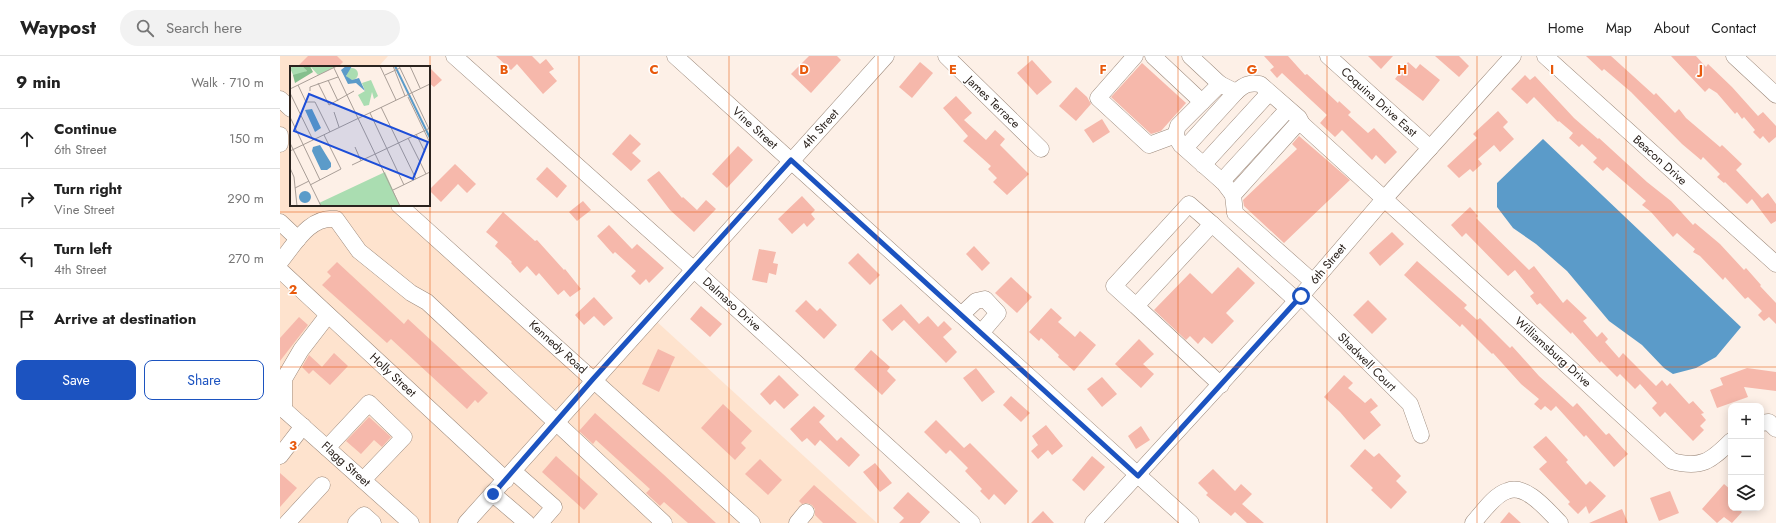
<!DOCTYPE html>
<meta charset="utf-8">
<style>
:root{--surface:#fff;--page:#f2f2f2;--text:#222;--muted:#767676;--line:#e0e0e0;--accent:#1c53c0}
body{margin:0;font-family:Jost,sans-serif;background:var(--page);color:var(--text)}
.controls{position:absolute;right:12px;bottom:12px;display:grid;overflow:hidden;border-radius:8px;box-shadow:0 2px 10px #0003}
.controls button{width:36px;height:36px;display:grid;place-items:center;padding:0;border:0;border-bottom:1px solid var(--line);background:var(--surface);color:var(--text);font:20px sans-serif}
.stop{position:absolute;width:12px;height:12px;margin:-9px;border:3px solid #1c53c0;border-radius:50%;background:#fff}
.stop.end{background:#1c53c0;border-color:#fff;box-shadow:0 1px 4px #0008}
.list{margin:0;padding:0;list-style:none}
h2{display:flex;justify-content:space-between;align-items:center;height:52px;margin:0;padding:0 16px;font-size:17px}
h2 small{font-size:13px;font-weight:400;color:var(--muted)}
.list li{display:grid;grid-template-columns:26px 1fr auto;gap:12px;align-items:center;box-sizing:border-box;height:60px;padding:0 16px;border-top:1px solid var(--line)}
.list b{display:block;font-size:15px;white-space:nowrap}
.list p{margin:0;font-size:13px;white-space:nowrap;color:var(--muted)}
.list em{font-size:13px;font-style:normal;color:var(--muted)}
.actions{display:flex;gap:8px;padding:12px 16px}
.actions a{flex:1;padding:9px 0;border:1px solid var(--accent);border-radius:8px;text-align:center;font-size:14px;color:var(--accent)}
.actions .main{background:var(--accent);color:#fff}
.icon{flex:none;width:22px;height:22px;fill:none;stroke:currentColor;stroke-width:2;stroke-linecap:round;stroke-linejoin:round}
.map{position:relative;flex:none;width:1496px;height:467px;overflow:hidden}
header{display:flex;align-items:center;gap:24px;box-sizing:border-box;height:56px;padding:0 20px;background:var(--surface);border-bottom:1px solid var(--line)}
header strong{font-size:19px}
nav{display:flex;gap:22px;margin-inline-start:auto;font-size:14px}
.search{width:280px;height:36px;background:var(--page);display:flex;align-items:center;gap:10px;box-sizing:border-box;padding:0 14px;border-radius:22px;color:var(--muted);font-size:15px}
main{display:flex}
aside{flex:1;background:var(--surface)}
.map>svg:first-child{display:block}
</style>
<header>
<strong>Waypost</strong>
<div class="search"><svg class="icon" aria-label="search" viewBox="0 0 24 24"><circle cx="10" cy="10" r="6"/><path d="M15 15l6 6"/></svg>Search here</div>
<nav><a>Home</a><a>Map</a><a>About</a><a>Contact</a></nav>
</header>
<main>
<aside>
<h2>9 min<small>Walk · 710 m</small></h2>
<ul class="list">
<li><svg class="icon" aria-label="ahead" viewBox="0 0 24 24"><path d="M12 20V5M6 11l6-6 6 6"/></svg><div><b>Continue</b><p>6th Street</p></div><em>150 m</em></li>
<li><svg class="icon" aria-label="right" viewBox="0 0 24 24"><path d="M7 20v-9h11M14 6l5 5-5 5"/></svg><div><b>Turn right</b><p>Vine Street</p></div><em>290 m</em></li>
<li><svg class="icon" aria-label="left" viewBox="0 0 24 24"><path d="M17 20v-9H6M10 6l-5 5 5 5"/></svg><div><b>Turn left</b><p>4th Street</p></div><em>270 m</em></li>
<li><svg class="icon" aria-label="arrive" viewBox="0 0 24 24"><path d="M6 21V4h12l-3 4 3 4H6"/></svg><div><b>Arrive at destination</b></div></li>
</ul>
<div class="actions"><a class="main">Save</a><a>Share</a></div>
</aside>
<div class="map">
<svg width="1496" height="467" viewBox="0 0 1496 467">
<rect width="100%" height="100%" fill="#fdf0e7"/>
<!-- built -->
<g fill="#fee3ce">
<polygon points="0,0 108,0 98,11 11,11 11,45 0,35"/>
<polygon points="0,50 11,60 11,149 110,149 305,323 225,415 0,207"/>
<polygon points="0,222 217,424 177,467 140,467 0,342"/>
<polygon points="375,264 597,467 480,467 322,323"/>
<polygon points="314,332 463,467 194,467"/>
<polygon points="0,358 122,467 0,467"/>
</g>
<!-- water -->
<polygon fill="#5b9bc9" points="1263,83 1461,271 1436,301 1416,312 1393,318 1384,312 1362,289 1329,265 1287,215 1256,188 1233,172 1217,151 1217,127"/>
<!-- building -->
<g fill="#f6b8ab">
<polygon points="28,0 57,0 63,6 58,11 17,11"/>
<polygon points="216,0 252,0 260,8 266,3 274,13 269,16 277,25 263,38 237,8 231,14"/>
<polygon points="529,0 557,0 561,4 531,37 511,18"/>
<polygon points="984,0 1008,0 1025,19 1027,18 1058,47 1059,45 1071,56 1068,59 1088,77 1094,72 1117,96 1105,108 1096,99 1092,104 1062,74 1055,81 1040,67 1047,59 1002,17 997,22 990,14 994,11"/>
<polygon points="1088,0 1113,0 1101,13"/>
<polygon points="1155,0 1179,0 1189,10 1179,21"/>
<polygon points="1306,0 1331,0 1374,39 1376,37 1395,57 1399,53 1406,62 1440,91 1442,89 1462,108 1456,114 1482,142 1488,137 1496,148 1496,165 1491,168 1472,143 1467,148 1445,126 1444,127 1437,121 1440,118 1423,101 1421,104 1402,88 1351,36 1324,13 1322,15"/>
<polygon points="1391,0 1416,0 1426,11 1428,8 1452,31 1478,60 1483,56 1496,70 1496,81 1489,87 1483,80 1480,83 1473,76 1475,74 1464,61 1462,63 1457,56 1455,58 1437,37 1429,32 1425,36"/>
<polygon points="752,4 772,26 757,39 737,17"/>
<polygon points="640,6 653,17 632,42 619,31"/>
<polygon points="1128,6 1136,13 1140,8 1160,24 1143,45 1115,23"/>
<polygon points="862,7 906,47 881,75 871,78 831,41"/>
<polygon points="149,11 162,24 154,31 149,27"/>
<polygon points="1245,19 1250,24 1255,20 1294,62 1318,83 1319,82 1367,126 1391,145 1413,169 1415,167 1440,188 1464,214 1466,212 1481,229 1480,230 1496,247 1496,268 1489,261 1484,265 1478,259 1482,255 1468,241 1465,243 1445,221 1443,224 1420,200 1413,196 1415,193 1397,177 1393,181 1371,156 1362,149 1366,145 1350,131 1327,111 1323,115 1313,106 1317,102 1302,88 1299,91 1289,82 1293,77 1279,65 1278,66 1254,41 1247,48 1231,33"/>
<polygon points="796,31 807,41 811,48 796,65 779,50"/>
<polygon points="676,40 692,57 684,64 706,84 715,74 725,83 720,89 749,118 727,139 713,126 717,122 708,113 711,110 683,85 688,80 663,52"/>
<polygon points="1218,55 1228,66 1223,71 1234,83 1220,96 1214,89 1198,103 1202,108 1193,116 1190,113 1179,122 1167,110 1197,82 1193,78"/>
<polygon points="822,63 830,76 813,87 804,74"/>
<polygon points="350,78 361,88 352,97 361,105 351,115 332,98"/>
<polygon points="1019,80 1070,124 1004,187 964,150 963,144 1017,93 1012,88"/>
<polygon points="458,90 473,104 447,132 432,118"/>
<polygon points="175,108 196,128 187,137 178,128 161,146 149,134"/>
<polygon points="267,111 287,130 277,142 256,123"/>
<polygon points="379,115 402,142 403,141 417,154 426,144 436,153 414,176 390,154 367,124"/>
<polygon points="522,140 535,154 531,158 535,163 527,171 524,167 512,178 498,163"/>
<polygon points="303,145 311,154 297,165 289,156"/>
<polygon points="1190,151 1198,160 1196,162 1249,214 1254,210 1283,247 1287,243 1307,262 1303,265 1317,281 1322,276 1328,283 1325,286 1339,302 1343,297 1376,330 1382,324 1387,330 1390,327 1409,348 1413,345 1424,357 1421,358 1426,364 1420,370 1424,374 1413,385 1385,356 1380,361 1372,352 1377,347 1360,328 1355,333 1340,318 1337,321 1321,305 1320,307 1292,276 1291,278 1260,247 1257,249 1250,240 1254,237 1235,214 1228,220 1186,177 1182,181 1171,169"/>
<polygon points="223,156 255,185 257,184 284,214 285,213 301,233 290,241 284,234 278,239 259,217 256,220 247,210 240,217 231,207 232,206 215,190 218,186 206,176"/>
<polygon points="329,169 352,193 357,188 384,212 369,227 366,223 360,229 351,220 356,215 335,196 333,198 317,180"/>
<polygon points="1112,176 1124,188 1100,210 1089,197"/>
<polygon points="694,190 710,207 702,215 686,198"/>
<polygon points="479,193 496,196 493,207 498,208 496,219 489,217 487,227 472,224"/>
<polygon points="578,197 600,219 590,229 568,207"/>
<polygon points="1137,205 1187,249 1184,252 1197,264 1200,262 1230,292 1232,290 1259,320 1293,351 1297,347 1326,379 1329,377 1348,398 1334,411 1306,379 1304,381 1276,350 1271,355 1265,350 1261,354 1254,348 1259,343 1241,328 1213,297 1212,298 1182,268 1180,271 1124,219"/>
<polygon points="57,206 124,268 128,263 208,337 198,347 195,344 187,353 111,283 107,287 42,229 51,220 47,216"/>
<polygon points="958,211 975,227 946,257 954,265 932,288 924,281 918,288 910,280 906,284 874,254 910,217 932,238"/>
<polygon points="731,221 752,241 737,257 715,237"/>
<polygon points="314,241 333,262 324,270 314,260 304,269 295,259"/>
<polygon points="526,244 537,255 540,252 557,269 544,283 515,255"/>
<polygon points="1088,244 1107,263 1092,278 1073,259"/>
<polygon points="621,248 639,268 648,260 658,271 664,265 672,273 663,281 677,296 666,307 624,264 612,275 602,264"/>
<polygon points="421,250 442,268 430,281 410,263"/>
<polygon points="771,252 782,262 778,266 795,281 800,275 816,289 794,315 778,301 779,299 761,282 759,285 749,276"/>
<polygon points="19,261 28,269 0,305 0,282"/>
<polygon points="859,283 874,298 863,308 874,318 861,332 835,308"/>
<polygon points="378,293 395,301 379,336 362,328"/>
<polygon points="591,294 610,311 607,315 616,324 602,339 574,313"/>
<polygon points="54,297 68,310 50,329 33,314 29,318 22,311 29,299 42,311"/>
<polygon points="696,312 715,336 702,346 683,322"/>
<polygon points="1467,312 1496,316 1496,335 1464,331 1468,341 1437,352 1430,334 1443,329 1440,322"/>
<polygon points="499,319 519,339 504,353 495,344 490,349 480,338"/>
<polygon points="1064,319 1073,327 1068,332 1085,347 1091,342 1098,350 1090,356 1101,369 1084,384 1060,356 1044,341"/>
<polygon points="822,321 837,338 822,351 807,333"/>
<polygon points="731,340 750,357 741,366 723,349"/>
<polygon points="443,348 472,375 461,387 466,392 455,404 421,372"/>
<polygon points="534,350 545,360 539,366 557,385 561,381 580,399 569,411 540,384 535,390 527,382 522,386 510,373"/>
<polygon points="315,357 383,418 436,467 408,467 384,446 380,450 366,437 370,433 316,384 313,388 299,375"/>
<polygon points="89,361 111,381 102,391 94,384 81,398 66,385"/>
<polygon points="656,364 684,392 690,387 738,435 725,449 714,438 709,444 700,435 702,433 685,415 688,412 670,394 666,398 644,376"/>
<polygon points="766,369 783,390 772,399 768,394 758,403 751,395 758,389 752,380"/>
<polygon points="861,370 870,384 856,393 848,380"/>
<polygon points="1266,380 1288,404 1286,406 1306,429 1310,425 1326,440 1309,458 1306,450 1298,458 1288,448 1290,446 1259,413 1267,406 1253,391"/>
<polygon points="1085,393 1094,401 1099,397 1121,420 1116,425 1127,436 1111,453 1091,434 1093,432 1070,410"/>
<polygon points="276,400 318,438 304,454 262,416"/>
<polygon points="812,400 825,411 804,435 792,424"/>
<polygon points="480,403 502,424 488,439 465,418"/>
<polygon points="595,407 612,427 600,436 583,416"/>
<polygon points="933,413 955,435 961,428 972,438 962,448 984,467 967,467 955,456 951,460 926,439 928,437 918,427"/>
<polygon points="0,417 17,432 0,451"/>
<polygon points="1444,428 1451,434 1451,452 1457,452 1462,456 1452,467 1444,461 1437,467 1422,453"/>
<polygon points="534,429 577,467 543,467 535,459 535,453 532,449 527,447 522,448 519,445"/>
<polygon points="1390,435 1399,457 1379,465 1370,442"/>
<polygon points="628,436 650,456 640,467 619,467 624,462 613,452"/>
<polygon points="1342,453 1348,467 1309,467"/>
<polygon points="763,455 774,467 751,467"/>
<polygon points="1229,456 1241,467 1220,467"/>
</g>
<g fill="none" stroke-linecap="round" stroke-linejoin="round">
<defs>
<g id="minor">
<polyline points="174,0 413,213 692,467"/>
<polyline points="395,0 911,467"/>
<polyline points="666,0 761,93"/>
<polyline points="855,0 818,42 869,89 896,79"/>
<polyline points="873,0 922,46"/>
<polyline points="910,0 940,28"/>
<polyline points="1048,0 1150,92"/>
<polyline points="1265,0 1496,208"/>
<polyline points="1454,0 1496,39"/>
<polyline points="0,43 11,53"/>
<polyline points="0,79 0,88"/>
<polyline points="905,92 956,36"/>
<polyline points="923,109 989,37"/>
<polyline points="942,125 1008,53"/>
<path d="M953 139 944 127 901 89C896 82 895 78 898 70L940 28 956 36C964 29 969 26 980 28L1019 62 1022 68"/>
<polyline points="119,149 472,467"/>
<polyline points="0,166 18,183"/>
<polyline points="932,168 1017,245"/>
<path d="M0 206C15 188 29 160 56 163L79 195 131 237 147 246 384 467"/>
<polyline points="0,214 226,424"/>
<path d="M1033 226 955 157 953 139 1016 69 1022 68 1392 405C1421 413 1431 405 1451 385"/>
<polyline points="1021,240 1130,348 1141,379"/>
<polyline points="856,250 834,230 909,148 932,168 856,250 941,329"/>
<polyline points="681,259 696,245 705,243 718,257 701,277"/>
<polyline points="0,350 131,467"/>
<polyline points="4,354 4,323 21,294 48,259"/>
<polyline points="1481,367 1489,366 1496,373"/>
<polyline points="47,392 89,347 124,381 83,424"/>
<polyline points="0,400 23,370"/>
<polyline points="233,415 274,451 260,467"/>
<polyline points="213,438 247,467"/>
<polyline points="7,467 42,429"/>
<polyline points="76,467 84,459 93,467"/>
<polyline points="186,467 606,0"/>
<polyline points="517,467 526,456"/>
<polyline points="813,467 1021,240 1105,142 1233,0"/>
<path d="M1193 467C1202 457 1214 439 1227 435 1246 427 1268 455 1280 467"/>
</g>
</defs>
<!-- minor casing -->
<use href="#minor" stroke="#9c897b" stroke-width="17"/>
<!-- minor -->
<use href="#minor" stroke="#fff" stroke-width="16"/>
</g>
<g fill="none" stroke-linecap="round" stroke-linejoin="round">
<!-- route -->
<polyline stroke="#1c53c0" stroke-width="5" points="213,438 313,323 511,104 858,420 1021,240"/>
</g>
<!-- grid -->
<path fill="none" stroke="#e8590c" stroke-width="1" stroke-opacity="0.55" d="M150 0V467M299 0V467M449 0V467M598 0V467M748 0V467M898 0V467M1047 0V467M1197 0V467M1346 0V467M0 156H1496M0 311H1496"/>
<g text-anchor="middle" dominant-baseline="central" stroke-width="3" stroke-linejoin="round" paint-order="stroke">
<!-- street labels -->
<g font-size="12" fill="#2b231e" stroke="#fff">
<text transform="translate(713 46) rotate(44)">James Terrace</text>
<text transform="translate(1099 46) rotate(42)">Coquina Drive East</text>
<text transform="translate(475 72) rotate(42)">Vine Street</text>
<text transform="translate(540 73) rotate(-48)">4th Street</text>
<text transform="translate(1380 104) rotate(42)">Beacon Drive</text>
<text transform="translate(1048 208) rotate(-50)">6th Street</text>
<text transform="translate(452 248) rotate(42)">Dalmaso Drive</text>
<text transform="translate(278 291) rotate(42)">Kennedy Road</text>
<text transform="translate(1273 296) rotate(42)">Williamsburg Drive</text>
<text transform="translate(1087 306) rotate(45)">Shadwell Court</text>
<text transform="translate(113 319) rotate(43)">Holly Street</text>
<text transform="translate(66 408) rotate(42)">Flagg Street</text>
</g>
</g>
<!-- overview -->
<g transform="translate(10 10)">
<rect width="140" height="140" fill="#fdf0e7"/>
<path d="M4 0H12L17 5 4 11 0 2ZM20 0H42L43 2 28 9ZM56 8a6 6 0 1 1 12 0a6 6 0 1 1-12 0ZM81 14 88 30 84 33 82 26 79 39 74 40 68 29 75 25 72 17ZM95 106 110 140H31L29 137Z" fill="#aaddb1"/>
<path d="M12 0H20L23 6 5 17 3 9 17 5Z" fill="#84bf8d"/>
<path d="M56 0H62L56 10 62 14 69 12 75 25 66 17 58 18 51 4ZM22 43 31 62 25 66 15 44ZM30 79 41 97V101L37 104H31L22 85 23 81ZM9 131a6 6 0 1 1 12 0a6 6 0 1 1-12 0Z" fill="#5b9bc9"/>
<path fill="none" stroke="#5b9bc9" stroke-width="2" d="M105 0 140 72"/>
<path fill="none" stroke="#a99e97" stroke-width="1" d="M43 0 110 140M90 0 106 34M103 0 115 30M109 0 140 65M120 0 130 22M95 9 110 2M38 14 48 35M28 17 39 39 64 25M8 19 16 36H25L40 66M0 23 47 0M20 25V21L48 11M0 27 23 74M118 31 140 77M91 41 126 113M44 46 49 61M80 47 114 119M0 51 30 114M126 68 135 86M118 72 136 108M0 77 31 140M65 81 71 95M0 85 140 18M62 99 140 62M0 102 4 111 7 140M20 119 51 103 34 69M5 122 19 115M103 124 140 106"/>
<path fill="#1d4ed8" fill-opacity="0.15" stroke="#1d4ed8" stroke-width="2" d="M19 28 138 76 123 113 4 65Z"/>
<rect width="140" height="140" fill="none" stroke="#2b231e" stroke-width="2"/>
</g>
<g font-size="13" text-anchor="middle" font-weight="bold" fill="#e8590c" stroke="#fff" stroke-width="3" stroke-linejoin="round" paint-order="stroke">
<text x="224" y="18">B</text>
<text x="374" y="18">C</text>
<text x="524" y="18">D</text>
<text x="673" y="18">E</text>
<text x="823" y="18">F</text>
<text x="972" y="18">G</text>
<text x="1122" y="18">H</text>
<text x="1272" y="18">I</text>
<text x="1421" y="18">J</text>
<text x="13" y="238">2</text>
<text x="13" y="394">3</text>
</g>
</svg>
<div class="controls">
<button>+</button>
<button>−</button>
<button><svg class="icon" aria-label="layers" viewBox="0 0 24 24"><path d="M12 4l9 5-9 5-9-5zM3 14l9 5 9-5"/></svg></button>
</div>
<div class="stop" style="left:1021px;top:240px"></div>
<div class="stop end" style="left:213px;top:438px"></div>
</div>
</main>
